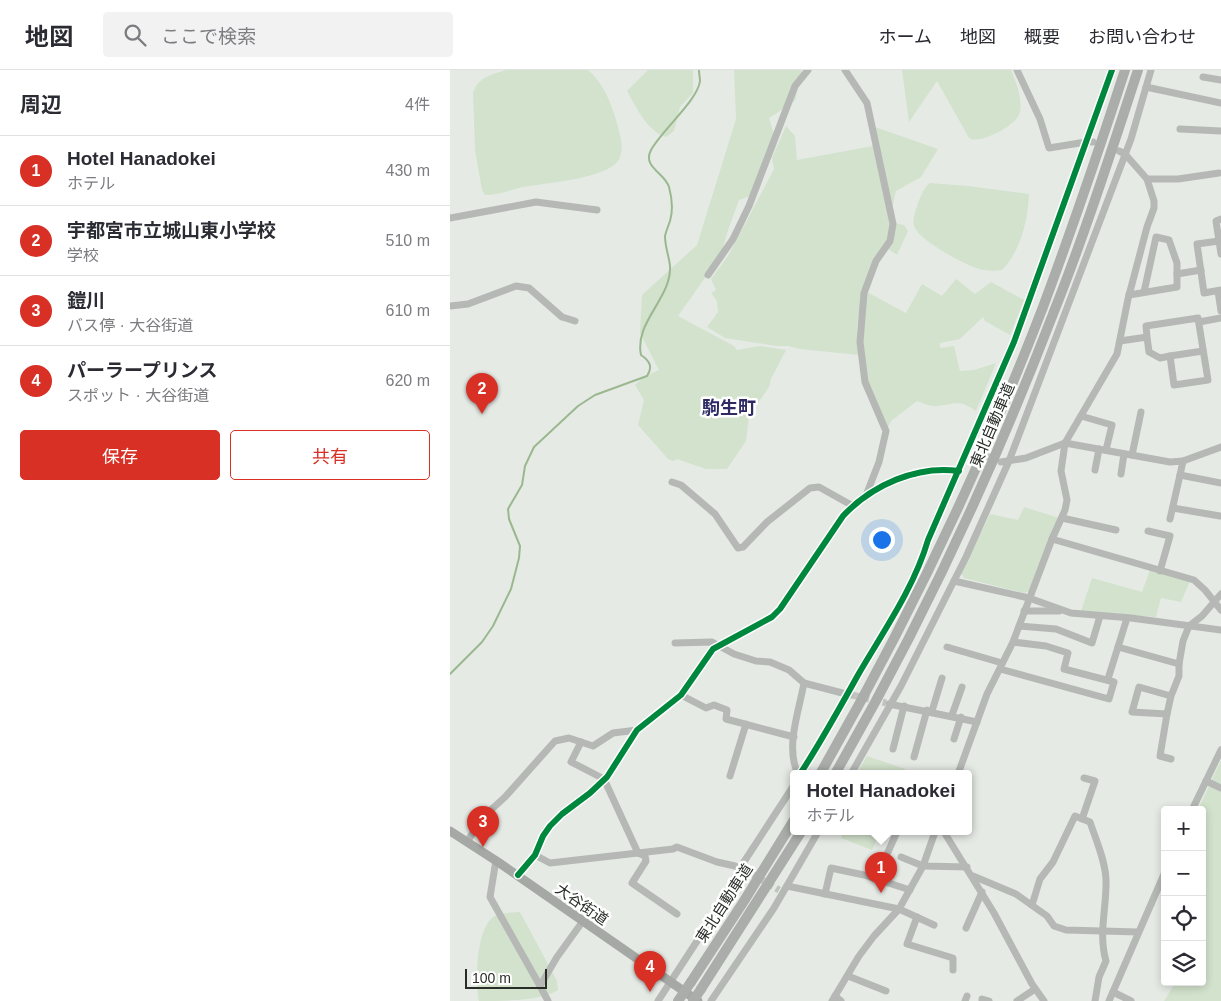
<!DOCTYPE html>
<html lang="ja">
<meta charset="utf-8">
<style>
:root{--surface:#fff;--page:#f2f2f3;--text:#2b2b33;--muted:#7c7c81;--line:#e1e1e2;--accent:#d93025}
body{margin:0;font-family:Helvetica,"Noto Sans JP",sans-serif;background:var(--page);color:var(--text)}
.controls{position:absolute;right:15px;bottom:15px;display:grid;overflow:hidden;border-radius:5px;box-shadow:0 2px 8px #0003}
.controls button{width:45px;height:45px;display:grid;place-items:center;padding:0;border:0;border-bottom:1px solid var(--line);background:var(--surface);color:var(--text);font:25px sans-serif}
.scale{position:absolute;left:15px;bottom:12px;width:82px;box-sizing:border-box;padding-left:5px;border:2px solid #292d28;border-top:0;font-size:14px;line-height:18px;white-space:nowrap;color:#292d28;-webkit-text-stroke:4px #fff;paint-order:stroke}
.you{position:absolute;left:431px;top:469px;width:18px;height:18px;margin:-12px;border:4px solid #fff;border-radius:50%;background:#1a73e8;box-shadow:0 0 0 8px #1a73e833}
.badge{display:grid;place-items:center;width:32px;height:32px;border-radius:50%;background:var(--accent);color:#fff;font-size:16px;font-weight:700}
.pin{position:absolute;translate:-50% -41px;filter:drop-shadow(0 1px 2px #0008)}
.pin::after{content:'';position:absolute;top:26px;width:18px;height:15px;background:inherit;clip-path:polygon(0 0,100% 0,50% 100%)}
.popup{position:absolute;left:340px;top:700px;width:182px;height:65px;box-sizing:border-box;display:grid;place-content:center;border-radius:5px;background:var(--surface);filter:drop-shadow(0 1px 4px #0005);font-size:16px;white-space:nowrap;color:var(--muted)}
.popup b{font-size:19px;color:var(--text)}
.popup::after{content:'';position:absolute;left:50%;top:100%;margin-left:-10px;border:10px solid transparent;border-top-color:var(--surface)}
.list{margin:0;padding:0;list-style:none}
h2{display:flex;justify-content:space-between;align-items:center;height:65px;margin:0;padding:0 20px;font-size:21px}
h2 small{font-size:16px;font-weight:400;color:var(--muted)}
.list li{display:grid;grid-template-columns:32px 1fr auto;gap:15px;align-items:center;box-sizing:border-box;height:70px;padding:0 20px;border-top:1px solid var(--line)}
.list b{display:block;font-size:19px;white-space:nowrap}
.list p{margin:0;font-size:16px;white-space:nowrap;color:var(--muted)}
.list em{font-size:16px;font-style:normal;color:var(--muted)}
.actions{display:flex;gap:10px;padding:15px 20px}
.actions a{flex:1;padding:11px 0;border:1px solid var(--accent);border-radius:5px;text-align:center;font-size:18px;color:var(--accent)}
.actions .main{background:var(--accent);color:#fff}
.icon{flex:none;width:28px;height:28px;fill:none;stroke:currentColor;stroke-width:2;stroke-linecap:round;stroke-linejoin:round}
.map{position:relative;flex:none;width:771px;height:931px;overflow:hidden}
header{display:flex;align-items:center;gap:30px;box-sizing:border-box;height:70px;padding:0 25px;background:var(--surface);border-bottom:1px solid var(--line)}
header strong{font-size:24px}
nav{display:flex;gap:28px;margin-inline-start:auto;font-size:18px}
.search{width:350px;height:45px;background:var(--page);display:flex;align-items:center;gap:12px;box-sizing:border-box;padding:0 18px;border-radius:5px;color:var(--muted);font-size:19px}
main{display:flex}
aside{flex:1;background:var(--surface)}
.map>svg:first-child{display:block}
</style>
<header>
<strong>地図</strong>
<div class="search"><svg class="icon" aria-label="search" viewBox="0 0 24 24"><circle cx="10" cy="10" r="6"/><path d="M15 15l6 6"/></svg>ここで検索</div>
<nav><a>ホーム</a><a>地図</a><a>概要</a><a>お問い合わせ</a></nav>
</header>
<main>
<aside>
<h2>周辺<small>4件</small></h2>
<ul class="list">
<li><span class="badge">1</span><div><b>Hotel Hanadokei</b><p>ホテル</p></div><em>430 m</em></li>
<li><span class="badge">2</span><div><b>宇都宮市立城山東小学校</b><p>学校</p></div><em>510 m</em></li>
<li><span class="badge">3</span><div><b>鎧川</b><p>バス停 · 大谷街道</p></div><em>610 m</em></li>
<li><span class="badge">4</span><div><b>パーラープリンス</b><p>スポット · 大谷街道</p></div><em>620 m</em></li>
</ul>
<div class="actions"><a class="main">保存</a><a>共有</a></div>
</aside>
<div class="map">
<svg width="771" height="931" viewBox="0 0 771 931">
<rect width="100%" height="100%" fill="#e6eae5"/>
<!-- green -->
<g fill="#d2e2cc">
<path d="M56 0H138C153 13 160 30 166 50 169 62 176 79 168 91 155 109 95 113 73 117 60 120 48 125 35 125L32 120 25 80 23 23C28 7 41 5 56 0Z"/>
<path d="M198 0H243V23L230 37 224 61 216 67C197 61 186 37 177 21Z"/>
<polygon points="284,0 351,0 352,2 345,31 319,48 327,74 306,124 289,130 278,160 271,185 228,246 284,276 287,280 310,276 336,280 321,309 319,317 299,346 296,371 277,399 256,399 227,389 223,391 218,389 188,355 194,330 185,315 194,307 209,300 190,263 192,225 247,175 286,49"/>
<path d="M452 0H561C566 11 574 33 569 45 564 56 530 75 519 68L487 11 459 52Z"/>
<polygon points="336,56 345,66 347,90 428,75 425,57 488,79 471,107 446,121 439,152 454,155 458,161 447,185 435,177 412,225 407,258 409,285 350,279 338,276 327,276 275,268 257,257 268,242 267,231 261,223 266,220 261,209 278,186 324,99 322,88"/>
<path d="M480 113 518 116 579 124C578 149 571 181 552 200 546 201 540 201 533 200 518 197 472 172 465 158 461 150 466 141 468 133 471 126 474 117 480 113Z"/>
<path d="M506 209 525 224 541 212 574 230 560 265 535 251 533 247 510 269 490 273V278L504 276 510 301 524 300 546 293 526 341C509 329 506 334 487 336 481 337 473 333 467 331L441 351 437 359 414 306 412 280 417 222 456 243 472 214 492 226Z"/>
<polygon points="574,437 609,448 579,521 574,523 514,508 511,503 540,444 568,450"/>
<polygon points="700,500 740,511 731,532 711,528 706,547 631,541 642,508 692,522"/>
<polygon points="417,686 455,699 453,704 407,704"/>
<polygon points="771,690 771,931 714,931 726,912 752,912 752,847 756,836 752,804 752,740 748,740"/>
<polygon points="393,762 430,762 422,780 391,768"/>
<path d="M70 842 107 911 108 920C91 931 52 931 29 931 25 911 26 860 43 847 49 842 63 843 70 842Z"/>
</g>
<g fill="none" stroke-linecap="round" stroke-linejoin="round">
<!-- stream -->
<path stroke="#9ab88f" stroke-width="2" d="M0 604 32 572 43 556 61 519 69 488 70 476 59 449 58 439 72 415 75 396 84 377 128 336 145 325 197 306C203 297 200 291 191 285 184 252 222 228 220 196 219 186 215 177 215 166 216 161 218 157 220 151 223 141 222 128 219 117 215 103 192 97 201 80 211 61 248 30 250 11 250 8 249 4 249 0"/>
<!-- minor-tunnel -->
<g stroke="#c0c4bf" stroke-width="7" stroke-dasharray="7 3.5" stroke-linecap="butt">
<polyline points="525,381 546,390"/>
<polyline points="402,625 436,633"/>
<polyline points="299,802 329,820"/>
</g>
<!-- minor -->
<g stroke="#b6b8b6" stroke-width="7">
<polyline points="395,0 417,33 443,154 440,171 426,191 414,223 410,272 415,312 436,361 429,392 415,428"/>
<polyline points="567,0 590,49 599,78 636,72 643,72"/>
<polyline points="753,7 771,10"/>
<polyline points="696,17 771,33"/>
<polyline points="730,59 771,61"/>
<polyline points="669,81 675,84 697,109 728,109 769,103"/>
<polyline points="0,148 86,132 147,140"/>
<polyline points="771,149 766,151 771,184"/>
<polyline points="769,171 747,174 754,223 771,220"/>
<polyline points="727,204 751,200"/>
<polyline points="258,205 283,169 299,136 345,16 358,0"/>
<polyline points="768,221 771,241"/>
<polyline points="679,225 727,217 727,193 719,170 706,167 694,222"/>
<polyline points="0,236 18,234 66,216 79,218 112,247 125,251"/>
<polyline points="749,252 771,248"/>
<polyline points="670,271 697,267 696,256 748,248 758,310 724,315 720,286 710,288 699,282 697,267"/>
<polyline points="720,286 753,281"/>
<polyline points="631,346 662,355 656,380"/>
<polyline points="682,385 691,342"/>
<polyline points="733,391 771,377"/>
<polyline points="551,392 576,388 615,373 720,392 733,391 730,405 771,413"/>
<polyline points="645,400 649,379"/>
<polyline points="671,404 674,384"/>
<polyline points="222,412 231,415 265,444 288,478 293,477 317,452 360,418 369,417 403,436"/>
<polyline points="723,438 770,446"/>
<polyline points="612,448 666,460"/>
<polyline points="720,449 730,405"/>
<polyline points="698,461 720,466 710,501"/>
<polyline points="602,469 615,440 617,430 611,401 615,373 667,284 678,229 697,157 704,138 704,131 697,109"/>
<polyline points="504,511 579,528 621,543 681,548 771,560"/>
<polyline points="574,541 609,541"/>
<polyline points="677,548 668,577 729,594"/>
<polyline points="569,556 606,559 642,573 650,546"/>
<polyline points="225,573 262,572 284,584 306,591 320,592 339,600 354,613 400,625"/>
<polyline points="497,577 552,593"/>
<polyline points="550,599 659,629 664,612 614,599 618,583 596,576 563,572"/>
<polyline points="658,609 668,577"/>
<polyline points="231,625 256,638 264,635 277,640 276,649 344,667"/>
<polyline points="721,626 689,617 682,642 717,644 721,626 729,606 729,594 733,571 739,556 752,546 771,524"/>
<polyline points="439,634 527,652"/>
<polyline points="482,641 492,608"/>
<polyline points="717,644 710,686 721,689"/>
<polyline points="502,645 512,617"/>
<polyline points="504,669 511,647"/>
<polyline points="131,672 121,692 154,709 188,783 195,786 196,791 182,813 227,844"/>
<polyline points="443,679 454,636"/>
<polyline points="464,687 477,640"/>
<path d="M348 704C335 677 349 641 354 613"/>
<path d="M350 704C371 672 389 639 408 605 433 562 464 518 478 470L564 272 662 0"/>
<polyline points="401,704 451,616 516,487 559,391 681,69 701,0"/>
<polyline points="508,704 537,624 563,572 602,469 744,510 755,520 771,540"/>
<polyline points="280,706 296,654"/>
<polyline points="756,711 771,718"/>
<polyline points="742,740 771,680"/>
<polyline points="632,749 645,711 634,708"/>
<polyline points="494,762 544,843 582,914 594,931"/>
<polyline points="17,772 33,747 55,727 105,671 119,668 143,676 163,663 187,660"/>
<polyline points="438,782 447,762"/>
<polyline points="85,785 100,793 223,779 227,777 267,792 285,796 299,802"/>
<polyline points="451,787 473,796 517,797"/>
<polyline points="46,790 40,827 90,916"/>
<path d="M68 805 85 785 93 766 100 756 112 744 140 723 157 707 187 660 231 625 263 579 322 547 330 539 393 446C422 415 467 395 509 401"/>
<polyline points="523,806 566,824 597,846 604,856 616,860 688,862"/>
<polyline points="337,816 449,839 484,855"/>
<polyline points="375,824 381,798 414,805 460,820"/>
<path d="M582 835 590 809 603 792 625 746 640 752C646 770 655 790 656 809 657 837 648 863 656 891L649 907 645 931"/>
<polyline points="467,847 457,874 503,888 503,900"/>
<polyline points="516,858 532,822"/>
<polyline points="398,906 436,921"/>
<polyline points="663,922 681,931"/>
<polyline points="385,926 391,931"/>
<polyline points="98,931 90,916 107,887 133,851"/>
<polyline points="208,931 268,839 290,798 344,715"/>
<polyline points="261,931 324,838 368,762"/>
<polyline points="382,931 409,886 424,866 449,839 473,796 485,762"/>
<polyline points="515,931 517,926"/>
<polyline points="532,931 532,929 539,931"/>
<polyline points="567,931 585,919"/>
<polyline points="659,931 715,802"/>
</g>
<!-- major -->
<polyline stroke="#a5a8a4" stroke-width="9" points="0,761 48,792 248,931"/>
<!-- highway -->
<g stroke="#aaada9" stroke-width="10">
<path d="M370 704C456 555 531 398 593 237 622 159 649 80 675 0"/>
<path d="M385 704C470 557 542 403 603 244 635 164 661 82 688 0"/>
<polyline points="241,912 294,831 344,750"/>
<polyline points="251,919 351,762"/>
</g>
<!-- highway-bridge -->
<g stroke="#aaada9" stroke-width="10">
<polyline points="228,931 241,912"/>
<polyline points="243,931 251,919"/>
</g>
<defs>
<g id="cycleway">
<path d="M350 704C371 672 389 639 408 605 433 562 464 518 478 470L564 272 662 0"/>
<path d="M68 805 85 785 93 766 100 756 112 744 140 723 157 707 187 660 231 625 263 579 322 547 330 539 393 446C422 415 467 395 509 401"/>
</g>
</defs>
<!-- cycleway casing -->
<use href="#cycleway" stroke="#fff" stroke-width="9"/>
<!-- cycleway -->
<use href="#cycleway" stroke="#00873e" stroke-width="6"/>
</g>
<g text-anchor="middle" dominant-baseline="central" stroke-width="5" stroke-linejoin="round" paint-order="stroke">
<!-- street labels -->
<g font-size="15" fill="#292d28" stroke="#fff">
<text transform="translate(542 355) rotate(-67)">東北自動車道</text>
<text transform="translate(274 833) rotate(-57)">東北自動車道</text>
<text transform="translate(132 834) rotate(35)">大谷街道</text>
</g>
<!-- quarter labels -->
<g font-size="18" font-weight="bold" fill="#2d2a64" stroke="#fff">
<text x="279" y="338">駒生町</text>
</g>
</g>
</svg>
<div class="controls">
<button>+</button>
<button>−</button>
<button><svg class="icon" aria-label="locate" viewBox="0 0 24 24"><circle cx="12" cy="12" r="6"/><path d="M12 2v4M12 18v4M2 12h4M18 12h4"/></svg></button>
<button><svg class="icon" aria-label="layers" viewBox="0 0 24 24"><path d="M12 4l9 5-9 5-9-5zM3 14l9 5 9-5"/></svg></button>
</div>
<div class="scale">100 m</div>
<div class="you"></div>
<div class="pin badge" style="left:431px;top:823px">1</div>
<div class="popup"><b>Hotel Hanadokei</b>ホテル</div>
<div class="pin badge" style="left:32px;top:344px">2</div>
<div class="pin badge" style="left:33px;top:777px">3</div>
<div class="pin badge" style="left:200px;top:922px">4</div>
</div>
</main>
